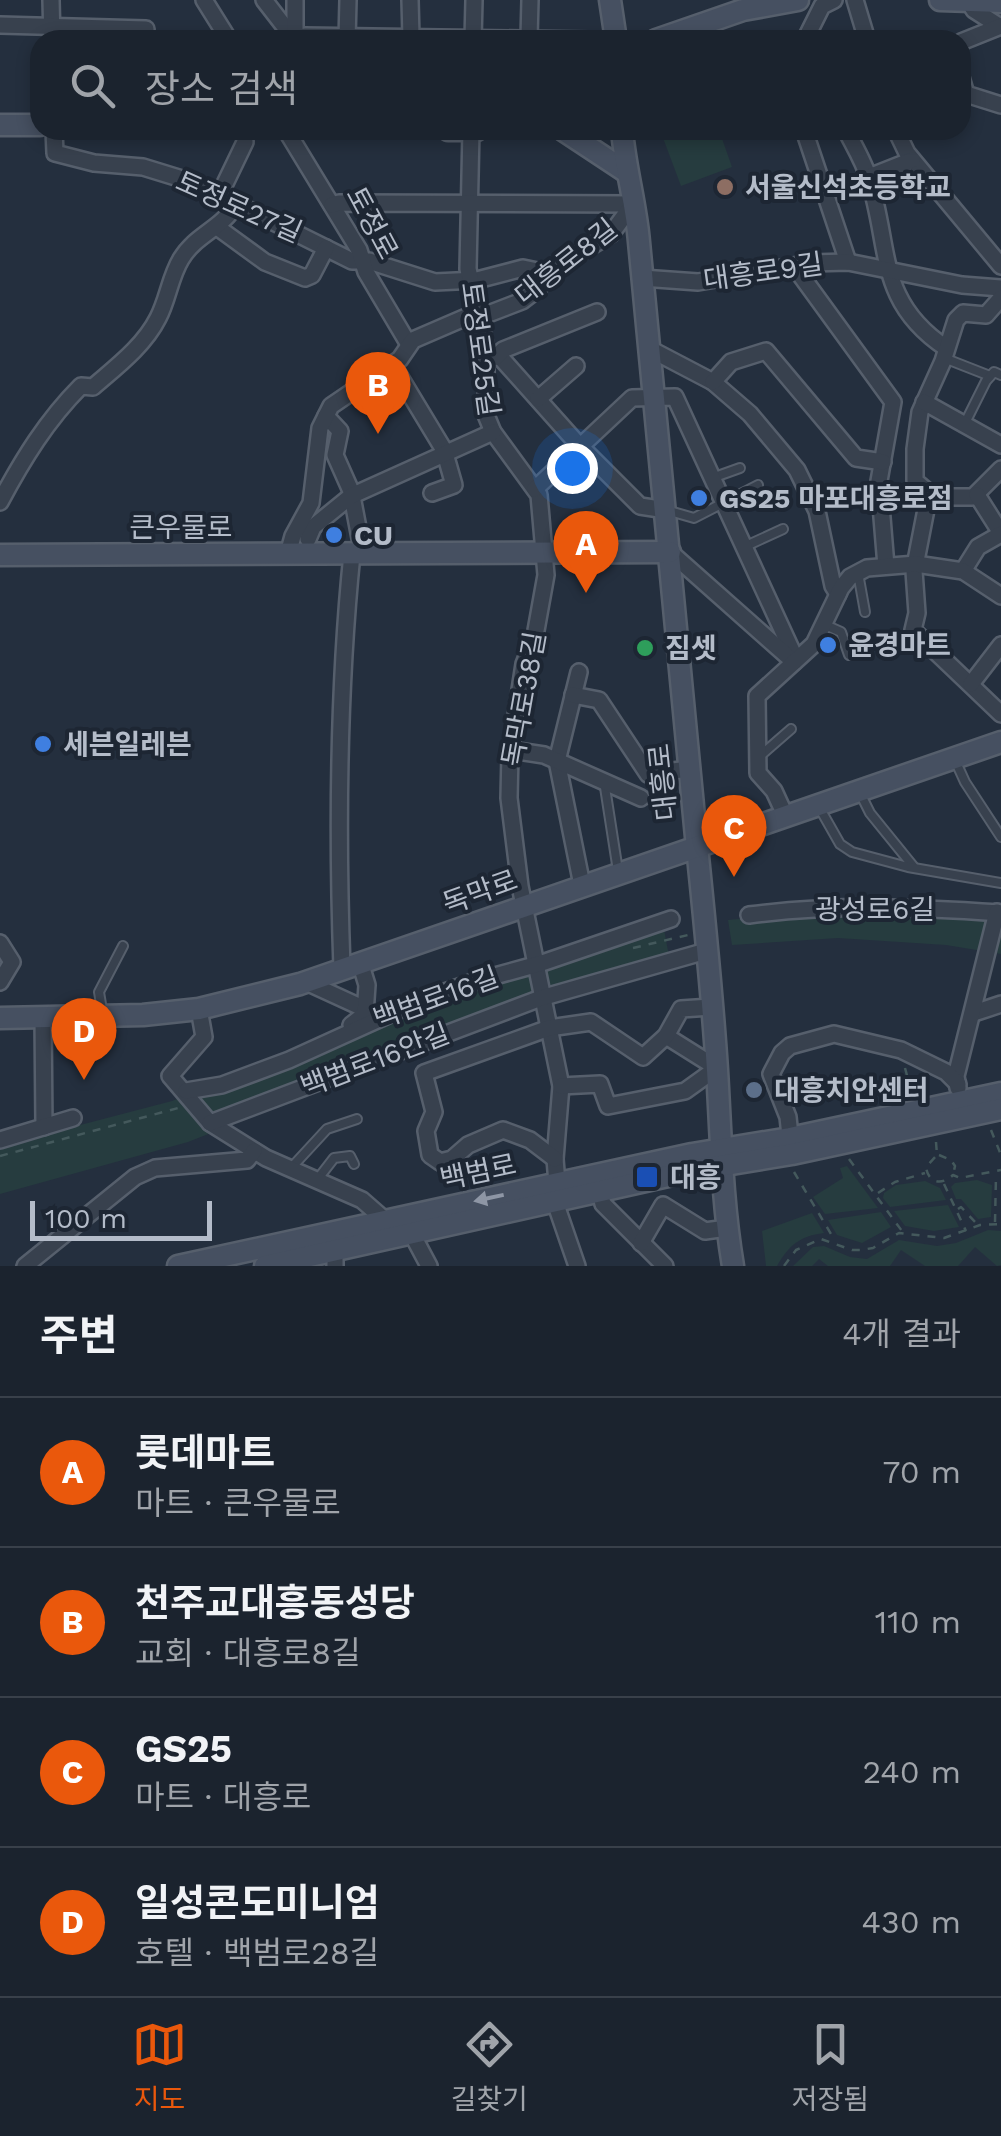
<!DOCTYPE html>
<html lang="ko">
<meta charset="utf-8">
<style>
:root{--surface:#1b232e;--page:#282f3a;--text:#f1f3f6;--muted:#a0a4aa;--line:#39404a;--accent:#ea580c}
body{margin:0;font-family:"Work Sans","Noto Sans KR",sans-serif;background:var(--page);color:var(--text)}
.scale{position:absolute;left:30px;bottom:25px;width:182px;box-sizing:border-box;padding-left:10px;border:5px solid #b4bcc9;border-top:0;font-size:28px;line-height:35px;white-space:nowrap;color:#b4bcc9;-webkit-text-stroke:8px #1d2633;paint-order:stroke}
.you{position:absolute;left:572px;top:468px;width:35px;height:35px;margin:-25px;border:8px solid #fff;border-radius:50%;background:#1a73e8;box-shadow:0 0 0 15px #1a73e833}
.badge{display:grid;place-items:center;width:65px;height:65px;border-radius:50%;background:var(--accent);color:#fff;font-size:32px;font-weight:700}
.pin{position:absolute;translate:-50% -82px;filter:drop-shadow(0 2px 5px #0008)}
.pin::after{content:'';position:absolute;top:52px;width:35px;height:30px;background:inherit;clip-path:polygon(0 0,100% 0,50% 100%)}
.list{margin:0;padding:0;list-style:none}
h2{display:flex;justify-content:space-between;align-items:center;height:130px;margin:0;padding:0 40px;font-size:42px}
h2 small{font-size:32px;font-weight:400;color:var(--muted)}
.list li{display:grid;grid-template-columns:65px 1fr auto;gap:30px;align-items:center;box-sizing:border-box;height:150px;padding:0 40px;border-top:2px solid var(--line)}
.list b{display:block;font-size:38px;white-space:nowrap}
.list p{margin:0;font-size:32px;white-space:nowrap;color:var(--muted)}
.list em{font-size:32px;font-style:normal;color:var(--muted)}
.icon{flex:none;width:55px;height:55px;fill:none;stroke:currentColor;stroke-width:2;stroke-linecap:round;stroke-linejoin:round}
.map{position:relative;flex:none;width:1001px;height:1266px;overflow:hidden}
.search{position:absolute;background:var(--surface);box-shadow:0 5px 15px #0003;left:30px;right:30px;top:30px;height:110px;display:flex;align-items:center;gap:25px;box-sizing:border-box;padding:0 35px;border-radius:30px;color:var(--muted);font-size:38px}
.sheet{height:730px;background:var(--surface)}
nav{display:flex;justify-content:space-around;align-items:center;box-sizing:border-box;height:140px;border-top:2px solid var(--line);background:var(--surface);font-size:28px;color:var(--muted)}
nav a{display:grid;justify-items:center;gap:5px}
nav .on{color:var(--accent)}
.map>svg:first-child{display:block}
</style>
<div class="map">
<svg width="1001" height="1266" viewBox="0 0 1001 1266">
<rect width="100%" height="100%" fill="#242f3e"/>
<!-- green -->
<g fill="#263c3f">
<polygon points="660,130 719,130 732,167 681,186"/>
<polygon points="841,910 1001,920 1001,954 946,945 838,938 732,945 728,920"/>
<polygon points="663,924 671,967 515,1013 188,1142 0,1194 0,1146 172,1101 495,977"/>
<polygon points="847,1166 878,1208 825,1214 813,1197 843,1178 840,1168"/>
<polygon points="977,1180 992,1185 991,1217 978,1219 961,1199 956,1199 951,1187 955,1183"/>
<polygon points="925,1181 940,1188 946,1200 890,1207 883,1198 884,1193 896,1185"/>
<polygon points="948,1205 959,1227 934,1231 905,1226 894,1211"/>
<polygon points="881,1212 891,1227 862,1243 837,1235 828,1220"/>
<path d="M812 1213 824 1233C800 1236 789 1245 777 1266H766L762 1231Z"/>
<polygon points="988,1230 1001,1231 1001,1265 997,1266 975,1247 958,1266 925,1266 901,1250 890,1266 828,1266 819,1259 812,1266 793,1266 813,1247 824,1246 850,1257 867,1259 899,1240 937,1246 956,1243"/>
</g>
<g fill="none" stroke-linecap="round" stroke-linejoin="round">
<defs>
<g id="lane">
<polyline points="944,358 990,376"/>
<polyline points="965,423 986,381 994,372 1001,375"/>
<polyline points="712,478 740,468"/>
<polyline points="666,510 694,518 758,485"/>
<polyline points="746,546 783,529"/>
<polyline points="858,573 865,612"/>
<polyline points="823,624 841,632 849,655"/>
<polyline points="760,756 791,729"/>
<polyline points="955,760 965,782 1001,837"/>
<polyline points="604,781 618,871"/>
<polyline points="860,793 870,813 913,866"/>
<polyline points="819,807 840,844 852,852 908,867 1001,883"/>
<polyline points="103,1016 99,992 123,946"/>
<polyline points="291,1168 327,1129 357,1119"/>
<polyline points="317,1180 334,1158 350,1156 354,1164"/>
</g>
<g id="street">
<polyline points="51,0 52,40"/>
<polyline points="204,0 229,40"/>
<polyline points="264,0 295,40"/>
<polyline points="295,0 295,40"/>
<polyline points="410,0 411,37"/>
<polyline points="855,0 867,40"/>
<polyline points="969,2 974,10 999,26"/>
<polyline points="0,25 146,29"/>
<polyline points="529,38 530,0"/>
<polyline points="295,40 305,36 589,40"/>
<polyline points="347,40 348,0"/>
<polyline points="473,40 474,0"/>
<polyline points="805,40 822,6 834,0"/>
<polyline points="961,42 1001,26"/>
<polyline points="961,77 966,94 1001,105"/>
<polyline points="54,130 55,153 94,163 143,167 195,183 352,261 369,261 435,282 477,280 523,268 547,273"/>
<polyline points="286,130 359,250 366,272 408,343"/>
<polyline points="471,130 468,269 486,348 486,415 493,432 539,495 546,575 535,636 524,664 510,754 509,798 520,886 561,1086 555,1159 557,1183"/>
<polyline points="804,130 848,262"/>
<path d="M846 130C854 146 864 162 869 179 891 248 876 301 946 348"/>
<polyline points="896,130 907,153 1001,266"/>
<polyline points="869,177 912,160"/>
<polyline points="219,196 245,142 244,130"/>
<polyline points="332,205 339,203 633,204"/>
<polyline points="217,227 265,262 305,278 312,275 326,248"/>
<polyline points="794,266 893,402 879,481 886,566"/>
<polyline points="642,278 698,282 811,263 848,262 962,285 1001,288"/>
<polyline points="1001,298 986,315 963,313 956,320 943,361 920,412 915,449 915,481 934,497 973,497 1001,469"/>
<polyline points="648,348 713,382 750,414 797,470 817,511 833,586 838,594"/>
<polyline points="486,355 501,358 576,442 640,506 666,510"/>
<polyline points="496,357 503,350 597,312"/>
<polyline points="392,364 444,450 454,485 432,493"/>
<polyline points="713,382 731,362 766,351 856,458 883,462"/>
<polyline points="538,399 576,366"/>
<polyline points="924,402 1001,445"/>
<polyline points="326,416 340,431 335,455 351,491 363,554"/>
<polyline points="535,489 632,398 675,397 792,651 794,662"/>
<polyline points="929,494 914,571 917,613 913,630 1001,714"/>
<polyline points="977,495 1001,533"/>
<path d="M0 502C23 459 47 420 81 386L93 387C116 367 144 346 158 318 168 299 170 277 181 259 196 234 222 229 236 204"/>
<polyline points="308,539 313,527 351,496 493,432"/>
<polyline points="670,552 794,662"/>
<polyline points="288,554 293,536 311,503 320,428 331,406 400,359 413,340 471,315 483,316 522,301 539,288 547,273 611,234 633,204"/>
<polyline points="963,571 978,547 1001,534"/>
<polyline points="579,672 557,761 582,885"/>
<polyline points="971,684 1001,645"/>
<polyline points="573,695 599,700 648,774 689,769"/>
<polyline points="511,750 544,755 641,798"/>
<polyline points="785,815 774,791 758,773 757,696 814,644 841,588 850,577 867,568 916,564 963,571 1001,596"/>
<path d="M749 915C835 904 914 907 1001 913"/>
<polyline points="0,943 12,962 0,982"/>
<path d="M342 968C337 831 338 691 352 554"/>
<polyline points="306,982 365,1009"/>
<polyline points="199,1009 204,1037 170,1076 210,1123 266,1158 362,1200 386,1221"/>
<polyline points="974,1013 1001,1004"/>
<polyline points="43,1016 44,1127"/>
<polyline points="351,1025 365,1014 367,985 360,962"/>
<polyline points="561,1086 600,1084 608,1106 685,1091 717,1068 666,1036"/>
<polyline points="958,1088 956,1076 997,912"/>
<polyline points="186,1091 222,1085 289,1060 417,1002 473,982 542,963 671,919"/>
<polyline points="210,1123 541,998 706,951"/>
<polyline points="0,1140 73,1118"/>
<polyline points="791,1145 788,1117 771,1074 782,1053 790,1046 834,1034 901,1050 946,1072 958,1084"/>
<polyline points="555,1159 530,1140 503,1130 468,1145 452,1159 440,1162 430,1155 426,1131 434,1112 424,1073 549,1028 591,1022 643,1057 666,1036 681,1009 711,1007"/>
<polyline points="600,1192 603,1204 665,1266"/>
<polyline points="555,1202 577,1266"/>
<polyline points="412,1234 429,1266"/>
<polyline points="641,1243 663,1205 705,1231 727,1228"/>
<polyline points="25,1266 135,1177 155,1168 247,1160 254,1151"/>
<polyline points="335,1266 335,1250"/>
</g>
<g id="secondary">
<polyline points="610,0 616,40"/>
<polyline points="940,0 1001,2"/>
<polyline points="656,40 743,10 798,0"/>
<polyline points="0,125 40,125"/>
<polyline points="448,130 477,130"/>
<polyline points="563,130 625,171"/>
<path d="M622 130C625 168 636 204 639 242 657 440 676 638 696 837 704 914 712 992 717 1070 721 1136 722 1201 733 1266"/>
<polyline points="0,555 670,552"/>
<polyline points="0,1018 143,1015 199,1009 300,984 1001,742"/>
<polyline points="178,1266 692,1154 790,1138 1001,1093"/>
<polyline points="265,1266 695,1170 792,1154 1001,1109"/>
</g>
</defs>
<!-- lane casing -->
<use href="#lane" stroke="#565f6c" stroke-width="12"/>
<!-- street casing -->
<use href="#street" stroke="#565f6c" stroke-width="20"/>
<!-- secondary casing -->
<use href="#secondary" stroke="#565f6c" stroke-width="25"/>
<!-- path -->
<g stroke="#44595c" stroke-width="2.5" stroke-dasharray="8 8" stroke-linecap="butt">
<polyline points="633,948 688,935"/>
<polyline points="905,1068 912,1094"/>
<polyline points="991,1130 1001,1155"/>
<path d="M936 1142 937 1155 926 1167C928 1183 942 1186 953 1175L960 1178 1001 1170"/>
<polyline points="939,1155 951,1160 955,1166 953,1175"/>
<polyline points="0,1156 178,1108"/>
<polyline points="849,1159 902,1231"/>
<polyline points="794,1172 834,1239"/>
<polyline points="944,1184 966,1231"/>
<polyline points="878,1193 895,1182 925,1173"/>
<polyline points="958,1209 961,1207 977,1224"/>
<polyline points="995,1222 996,1175"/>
<polyline points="784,1266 796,1250 821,1239 852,1250 861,1250 873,1248 899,1233 944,1238 980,1225 1001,1224"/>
</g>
<!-- lane -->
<use href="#lane" stroke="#38414e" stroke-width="8"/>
<!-- street -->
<use href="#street" stroke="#38414e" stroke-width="15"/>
<!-- secondary -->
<use href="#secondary" stroke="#465061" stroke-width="20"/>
</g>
<!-- one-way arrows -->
<defs><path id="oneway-solid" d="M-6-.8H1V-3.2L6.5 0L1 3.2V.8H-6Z" transform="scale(2.5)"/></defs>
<use fill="#8e96a5" href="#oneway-solid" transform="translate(489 1198) rotate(168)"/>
<!-- markers -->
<circle fill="#8d6e63" stroke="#1d2633" stroke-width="4" cx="725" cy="187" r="10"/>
<g fill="#3f7fe0" stroke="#1d2633" stroke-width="4">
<circle cx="699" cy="498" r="10"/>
<circle cx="334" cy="535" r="10"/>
<circle cx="828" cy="645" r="10"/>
<circle cx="43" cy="744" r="10"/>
</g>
<circle fill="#2e9e5b" stroke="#1d2633" stroke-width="4" cx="645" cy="648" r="10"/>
<circle fill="#5c6f8a" stroke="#1d2633" stroke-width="4" cx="754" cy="1090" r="10"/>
<rect fill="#1a4fb4" stroke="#1d2633" stroke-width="4" x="635" y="1165" width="24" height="24" rx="5"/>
<g text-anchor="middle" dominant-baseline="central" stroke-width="8" stroke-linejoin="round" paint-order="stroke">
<!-- poi labels -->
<g font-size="28" font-weight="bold" fill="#b4bcc9" stroke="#1d2633" text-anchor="start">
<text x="745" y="187">서울신석초등학교</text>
<text x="719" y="498">GS25 마포대흥로점</text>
<text x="354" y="535">CU</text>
<text x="848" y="645">윤경마트</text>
<text x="665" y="648">짐셋</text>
<text x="63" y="744">세븐일레븐</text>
<text x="774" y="1090">대흥치안센터</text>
<text x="670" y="1177">대흥</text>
</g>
<!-- street labels -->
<g font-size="28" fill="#b4bcc9" stroke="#1d2633">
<text transform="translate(239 207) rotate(24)">토정로27길</text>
<text transform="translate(372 223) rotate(62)">토정로</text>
<text transform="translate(566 262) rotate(-38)">대흥로8길</text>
<text transform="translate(763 272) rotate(-8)">대흥로9길</text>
<text transform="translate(480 349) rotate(82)">토정로25길</text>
<text x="181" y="527">큰우물로</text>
<text transform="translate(524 699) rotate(-80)">독막로38길</text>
<text transform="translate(663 782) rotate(-96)">대흥로</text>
<text transform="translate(480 892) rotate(-20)">독막로</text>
<text x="875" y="909">광성로6길</text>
<text transform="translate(436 998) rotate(-20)">백범로16길</text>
<text transform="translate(375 1060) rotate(-21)">백범로16안길</text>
<text transform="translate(478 1172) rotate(-12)">백범로</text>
</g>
</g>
</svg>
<div class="scale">100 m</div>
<div class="you"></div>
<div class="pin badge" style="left:586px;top:593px">A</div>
<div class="pin badge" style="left:378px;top:434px">B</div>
<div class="pin badge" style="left:734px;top:877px">C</div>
<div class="pin badge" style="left:84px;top:1080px">D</div>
<div class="search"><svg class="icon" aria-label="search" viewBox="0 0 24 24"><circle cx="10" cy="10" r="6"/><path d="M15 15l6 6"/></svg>장소 검색</div>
</div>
<section class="sheet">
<h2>주변<small>4개 결과</small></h2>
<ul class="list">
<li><span class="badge">A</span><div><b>롯데마트</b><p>마트 · 큰우물로</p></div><em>70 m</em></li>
<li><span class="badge">B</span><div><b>천주교대흥동성당</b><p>교회 · 대흥로8길</p></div><em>110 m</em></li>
<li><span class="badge">C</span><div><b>GS25</b><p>마트 · 대흥로</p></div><em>240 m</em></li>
<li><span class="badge">D</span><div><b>일성콘도미니엄</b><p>호텔 · 백범로28길</p></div><em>430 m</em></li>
</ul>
</section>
<nav>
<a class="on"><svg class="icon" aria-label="map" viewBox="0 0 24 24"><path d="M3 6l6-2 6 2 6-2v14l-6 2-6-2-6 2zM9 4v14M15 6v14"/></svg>지도</a>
<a><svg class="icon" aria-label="directions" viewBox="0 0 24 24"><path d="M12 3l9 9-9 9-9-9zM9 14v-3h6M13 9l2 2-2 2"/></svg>길찾기</a>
<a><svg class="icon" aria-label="saved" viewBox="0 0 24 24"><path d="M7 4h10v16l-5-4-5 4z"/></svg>저장됨</a>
</nav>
